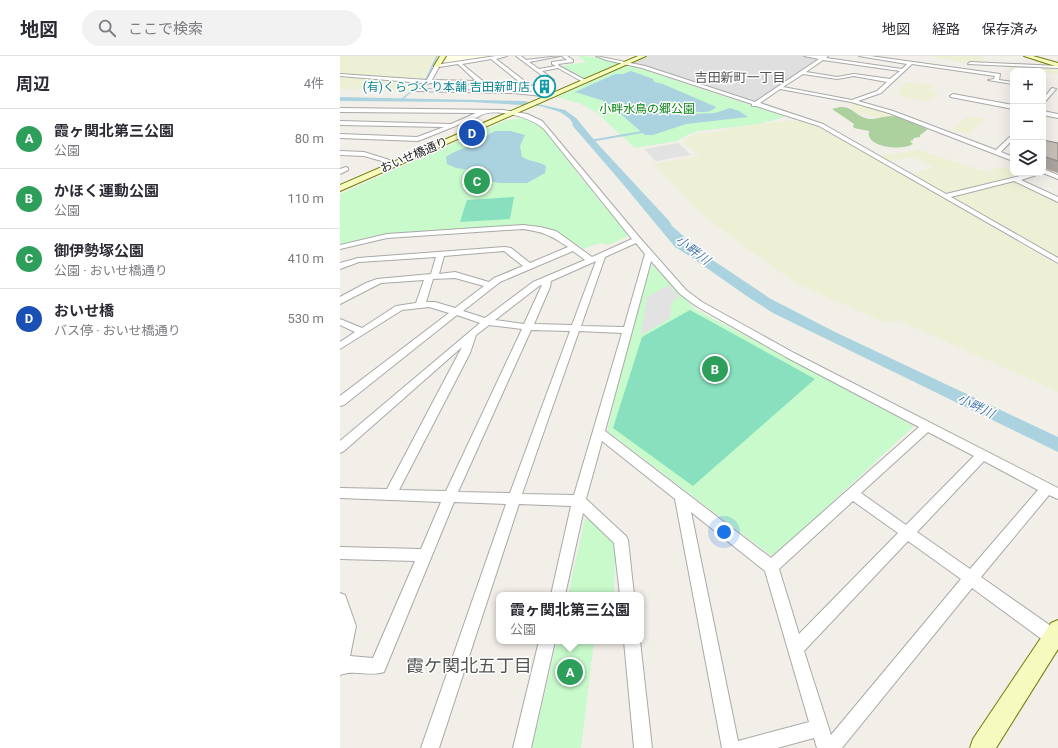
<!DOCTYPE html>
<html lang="ja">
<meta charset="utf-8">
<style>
:root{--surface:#fff;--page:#f2f2f3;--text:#2b2b33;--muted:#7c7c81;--line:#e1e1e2;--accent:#0b8043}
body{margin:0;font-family:Roboto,"Noto Sans JP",sans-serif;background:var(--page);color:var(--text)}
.controls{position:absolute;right:12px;top:12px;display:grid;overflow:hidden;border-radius:8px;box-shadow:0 4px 16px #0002}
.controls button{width:36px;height:36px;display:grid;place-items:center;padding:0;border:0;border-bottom:1px solid var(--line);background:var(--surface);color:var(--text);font:20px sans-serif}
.you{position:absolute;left:384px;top:476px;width:14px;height:14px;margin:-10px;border:3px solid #fff;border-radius:50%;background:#1a73e8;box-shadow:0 0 0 6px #1a73e833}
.badge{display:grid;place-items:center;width:26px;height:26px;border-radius:50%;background:var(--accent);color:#fff;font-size:13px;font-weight:700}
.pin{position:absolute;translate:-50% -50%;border:2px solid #fff;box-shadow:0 1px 4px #0006}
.popup{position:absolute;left:156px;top:536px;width:148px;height:52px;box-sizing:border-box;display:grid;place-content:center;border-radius:8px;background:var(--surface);filter:drop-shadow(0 1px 3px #0005);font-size:13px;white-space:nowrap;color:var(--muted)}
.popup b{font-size:15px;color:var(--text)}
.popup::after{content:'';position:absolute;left:50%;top:100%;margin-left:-8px;border:8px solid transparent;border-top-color:var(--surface)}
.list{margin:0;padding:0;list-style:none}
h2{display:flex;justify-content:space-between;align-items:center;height:52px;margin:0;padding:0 16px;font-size:17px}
h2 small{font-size:13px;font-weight:400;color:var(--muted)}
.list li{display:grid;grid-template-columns:26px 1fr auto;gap:12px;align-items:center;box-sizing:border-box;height:60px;padding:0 16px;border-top:1px solid var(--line)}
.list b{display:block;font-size:15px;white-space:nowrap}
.list p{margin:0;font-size:13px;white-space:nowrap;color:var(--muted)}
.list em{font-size:13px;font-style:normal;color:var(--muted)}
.icon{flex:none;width:22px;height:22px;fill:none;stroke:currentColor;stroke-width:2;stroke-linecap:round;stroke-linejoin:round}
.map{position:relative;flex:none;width:718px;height:692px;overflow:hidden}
header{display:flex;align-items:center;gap:24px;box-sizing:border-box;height:56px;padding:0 20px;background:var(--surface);border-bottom:1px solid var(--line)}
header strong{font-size:19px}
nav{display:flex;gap:22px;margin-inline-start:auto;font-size:14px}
.search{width:280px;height:36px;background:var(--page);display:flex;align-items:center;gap:10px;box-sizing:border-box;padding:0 14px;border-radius:22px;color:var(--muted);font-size:15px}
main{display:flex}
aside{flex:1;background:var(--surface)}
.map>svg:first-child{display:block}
</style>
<header>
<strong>地図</strong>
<div class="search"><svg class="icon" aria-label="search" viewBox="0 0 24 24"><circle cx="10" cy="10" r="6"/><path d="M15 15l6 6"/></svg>ここで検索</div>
<nav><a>地図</a><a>経路</a><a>保存済み</a></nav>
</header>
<main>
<aside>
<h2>周辺<small>4件</small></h2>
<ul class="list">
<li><span class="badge" style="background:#2e9e5b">A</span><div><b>霞ヶ関北第三公園</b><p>公園</p></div><em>80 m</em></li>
<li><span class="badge" style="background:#2e9e5b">B</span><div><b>かほく運動公園</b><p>公園</p></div><em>110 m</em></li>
<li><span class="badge" style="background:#2e9e5b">C</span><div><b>御伊勢塚公園</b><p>公園 · おいせ橋通り</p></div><em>410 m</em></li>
<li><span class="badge" style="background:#1a4fb4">D</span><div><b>おいせ橋</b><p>バス停 · おいせ橋通り</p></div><em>530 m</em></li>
</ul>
</aside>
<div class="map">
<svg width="718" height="692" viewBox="0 0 718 692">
<rect width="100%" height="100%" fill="#f2efe9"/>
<!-- residential -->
<polygon fill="#e0dfdf" points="309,0 464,0 482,2 413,47 293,7"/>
<!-- education -->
<polygon fill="#ffffe5" points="107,0 157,0 104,8"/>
<!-- farmland -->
<g fill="#eef0d5">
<polygon points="0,0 96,0 82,24 0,18"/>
<polygon points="588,0 640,0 648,7 624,7"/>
<polygon points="667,9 718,12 718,18 703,17 703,15 673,16"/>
<polygon points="0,20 76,26 79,27 70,35 0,33"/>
<polygon points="566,26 594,29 588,33 594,34 594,37 600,38 584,46 559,39 562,37 557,36"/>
<polygon points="515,46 546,56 554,59 538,62 524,57 520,58 510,52 513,47"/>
<polygon points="628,60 645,63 629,78 611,74"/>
<polygon points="453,64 468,67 490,76 718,209 718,336 558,264 546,267 457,228 402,189 361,157 313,108 360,100 343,86 344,83 355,78 378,76 392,72"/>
<polygon points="579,94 660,120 646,115 665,111 673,113 673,117 678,117 676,119 668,122 670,123 609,138 604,137 571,118 593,112 574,101 550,106 539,100"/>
<polygon points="676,125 718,146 718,203 613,143 613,140"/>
</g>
<!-- forest -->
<path fill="#add19e" d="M500 51C511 50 516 59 525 62 535 65 541 60 552 60 563 60 576 69 587 73V74L580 79V81L574 82 573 84 570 85 573 88C563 95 525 92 529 75L514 72 513 70 514 68 492 53Z"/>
<!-- park -->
<g fill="#c8facc">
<path d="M238 0C250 0 269 2 280 7L244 23 221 10 246 6Z"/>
<polygon points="289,9 444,60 444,61 419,68 358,75 349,78 337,85 295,92 257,57 241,48 217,41"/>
<path d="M183 62C192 65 205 70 208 80L233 109 239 120 249 130 255 139 286 175 287 181 268 189C261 185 251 190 244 193 218 177 210 170 178 169L49 178 31 180 0 189V138L155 69 167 64Z"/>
<polygon points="308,205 355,253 574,370 433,501 267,375"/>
<polygon points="251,462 276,484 274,537 266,539 228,539 245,463"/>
<polygon points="217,585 254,585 241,692 192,692"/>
</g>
<!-- pitch -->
<g fill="#88e0be">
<polygon points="174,141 170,163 120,166 127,144"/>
<polygon points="350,254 475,323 353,430 273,372 302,281"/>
</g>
<!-- parking -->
<g fill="#e2e2e2">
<polygon points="338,87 351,99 316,105 304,93"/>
<polygon points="329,229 340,242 332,245 330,262 301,279 307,241"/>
</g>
<!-- water -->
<g fill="#aad3df">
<path d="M291 15 313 23 314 26 323 28 376 51C368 61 346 54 336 49L335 46C331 45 326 45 321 47L322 49 353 58 375 57 390 52 399 55 408 61 346 68 313 79H305L270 49 261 44 235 36 275 18H283Z"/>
<polygon points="0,41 184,45 225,54 236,62 255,85 330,166 332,170 365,199 431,243 495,276 718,381 718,396 433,257 408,241 351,201 335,191 282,127 232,69 233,68 230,63 220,56 200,50 130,46 0,45"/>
<path d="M156 75H170L185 79 180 90 182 101C190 106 199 105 206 110L205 117 187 127H159L150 125 137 115 116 112 107 108 106 101C115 94 124 93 133 88 141 84 147 78 156 75Z"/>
</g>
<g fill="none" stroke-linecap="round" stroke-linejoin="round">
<!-- stream-far1 -->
<polyline stroke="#aad3df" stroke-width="1.5" points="61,44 86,23 97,0"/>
<!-- stream -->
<polyline stroke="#aad3df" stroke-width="2" points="250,85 302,76"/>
<defs>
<g id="street">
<path d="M156 0H167L156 3 191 30 208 24 176 0H181L186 4 220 0 189 6 199 13 216 10 212 8V6L227 4 222 0H227L233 4V6L218 8 219 10 247 25 243 26 218 12 202 15 214 24 193 32 197 36 215 38 216 39 213 41 173 37 77 35 75 34 77 33 192 36 151 3 122 8 144 26 142 28 90 27 84 29 82 28 83 27 0 20V18L87 24 95 9ZM118 8 136 25 92 24 99 11Z"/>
<path d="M256 0 305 10 415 46 479 3 464 0H488L486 2 562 13 567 8 519 0H530L660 18 659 24 673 26V28L648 24 654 23 655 20 572 8 541 37 518 45 553 55 656 94 673 78V83L661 96 673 101V105L549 57 511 46 440 33 420 47 483 68 606 138 692 117H703V113L718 119V123L703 117 681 124 718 141V146L674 125 611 141 718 202V207L479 70 416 50H412V48L302 12 266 4ZM483 4 560 15 550 23 514 18 497 21 466 16ZM463 18 497 23 514 20 547 26 537 35 512 44 443 31Z"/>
<polygon points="630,6 718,10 718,12 628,8"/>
<polygon points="712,32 716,33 703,48 703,43"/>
<polygon points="613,38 673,49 673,53 611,41 610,40"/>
<path d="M0 52 163 54 187 58 202 65 300 182 346 234 362 246 454 297 718 432V443L709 439 641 521 718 575V587L713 589 707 587 632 532 502 692H477L474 682 437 692H382L335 443 262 385 246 443 286 480 288 484 294 539H280L274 487 243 457 225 539H211L231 450 179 448 99 692H81L166 448 114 446 44 616C30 621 14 613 0 619V537L5 539 16 570 10 600 33 602 75 505 0 503V491L81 493 101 446 0 442V432L47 433 122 291 4 395 0 397V385L140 267 117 259 4 349 0 350V340L109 257 89 251 62 254 0 293V286L15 276 0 269V263L22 272 56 250 76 247 84 224 41 227 0 248V241L26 227 37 223 91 218 96 201 19 206 0 213V207L18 202 164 191 171 192 190 207 228 191C210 179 204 176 183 173L47 182 0 193V189L47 178 183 169 200 171 216 175 252 201 292 183 204 73C192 61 152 50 138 61L78 85 0 82V78L77 81 104 71 0 69V65L111 68 136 57 0 56ZM296 187 305 198 284 271 241 270 265 201ZM164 195 183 210 154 222 149 226 115 216 99 218 104 200ZM233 195 245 204 193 226 145 262 123 255 160 226ZM256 205 232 269 194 268 210 231 211 225ZM311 205 340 238 356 250 446 301 579 371 431 502 265 375ZM115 222 144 230 115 252 95 246H86L93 223ZM202 229 184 268 155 264 199 230ZM149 269 182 273 106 435 59 434 130 297 136 279ZM191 274 230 275 170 437 118 436ZM239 275 282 277 234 439 182 438ZM588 376 634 400 566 469 521 437ZM644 405 698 434 630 513 577 476ZM513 445 558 477 459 578 439 513ZM351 456 425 515 469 666 398 685ZM568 485 621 523 491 679 464 595Z"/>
<polygon points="703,55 718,58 718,62 703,59"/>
<polygon points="0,95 24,96 59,107 56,109 24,100 0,99"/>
<polygon points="6,111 8,112 8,114 0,118 0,113"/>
<polygon points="199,585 215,585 191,692 173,692"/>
<polygon points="284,585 300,585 312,692 294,692"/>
</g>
<g id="secondary">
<polygon points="100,0 106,0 99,11 95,11 94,10"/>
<polygon points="298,0 306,0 0,135 0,129"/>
<polygon points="684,0 693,0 718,7 718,11"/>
<polygon points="718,564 718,593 656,692 630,692 633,683 711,567"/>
</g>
</defs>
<!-- street casing -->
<use href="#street" stroke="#a9a9a9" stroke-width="2"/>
<!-- secondary casing -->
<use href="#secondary" stroke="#707d05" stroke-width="2"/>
<!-- street -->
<use href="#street" fill="#fff" fill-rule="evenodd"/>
<!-- secondary -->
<use href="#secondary" fill="#f7fabf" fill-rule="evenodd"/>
</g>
<!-- wall -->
<polygon fill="#aba49e" points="703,84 718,87 718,117 703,112"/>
<!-- building -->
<polygon fill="#c7bfb8" stroke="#8b8681" points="703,84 718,87 718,105 703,100"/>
<!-- icons -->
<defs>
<symbol id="building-ring" viewBox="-11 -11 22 22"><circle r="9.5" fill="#fff" stroke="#0f9aa8" stroke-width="1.5"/><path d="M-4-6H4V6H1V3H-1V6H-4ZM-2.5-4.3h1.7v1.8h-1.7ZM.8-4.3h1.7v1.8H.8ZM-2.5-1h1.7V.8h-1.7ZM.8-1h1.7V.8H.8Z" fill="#0f9aa8"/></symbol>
</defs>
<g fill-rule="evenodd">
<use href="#building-ring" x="192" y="18" width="25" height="25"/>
</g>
<g text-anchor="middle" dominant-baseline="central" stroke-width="3" stroke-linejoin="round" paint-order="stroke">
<!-- far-culture labels -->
<g font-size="12" fill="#0d838f" stroke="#fff" text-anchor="end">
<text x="190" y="31">(有)くらづくり本舗 吉田新町店</text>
</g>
<!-- far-park labels -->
<g font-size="12" fill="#0c8416" stroke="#fff">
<text x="307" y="53">小畔水鳥の郷公園</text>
</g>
<!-- far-street labels -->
<g font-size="12" fill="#222" stroke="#fff">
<text transform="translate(74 99) rotate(-23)">おいせ橋通り</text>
</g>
<!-- far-neighbourhood labels -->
<g font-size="13" fill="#555" stroke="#fff">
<text x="400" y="21">吉田新町一丁目</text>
</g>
<!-- far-water labels -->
<g font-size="13" font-style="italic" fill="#4a7aab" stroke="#fff">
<text transform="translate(353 194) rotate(37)">小畔川</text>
<text transform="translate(636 350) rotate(26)">小畔川</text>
</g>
<!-- near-neighbourhood labels -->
<g font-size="18" fill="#555" stroke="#fff">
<text x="129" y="609">霞ケ関北五丁目</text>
</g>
</g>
</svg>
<div class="controls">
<button>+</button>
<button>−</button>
<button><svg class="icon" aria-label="layers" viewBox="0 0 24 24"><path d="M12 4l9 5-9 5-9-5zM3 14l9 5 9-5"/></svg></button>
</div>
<div class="you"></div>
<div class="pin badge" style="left:230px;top:616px;background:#2e9e5b">A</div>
<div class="popup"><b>霞ヶ関北第三公園</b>公園</div>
<div class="pin badge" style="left:375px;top:313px;background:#2e9e5b">B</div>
<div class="pin badge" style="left:137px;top:125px;background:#2e9e5b">C</div>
<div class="pin badge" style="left:132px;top:77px;background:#1a4fb4">D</div>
</div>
</main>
